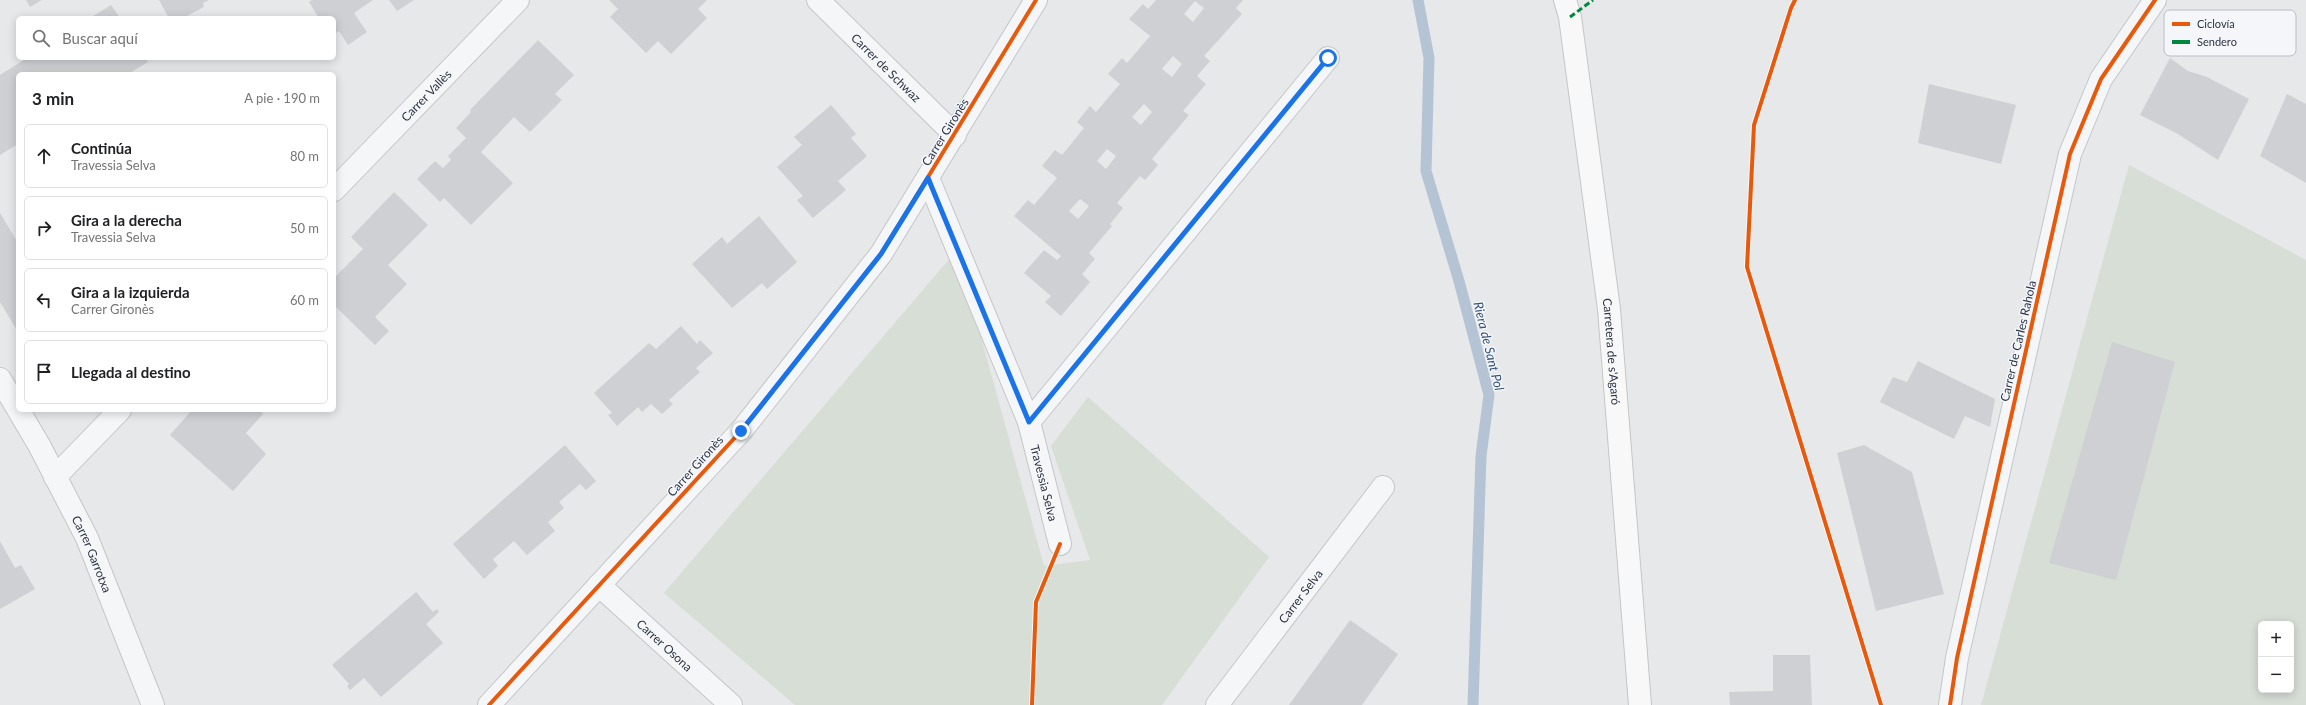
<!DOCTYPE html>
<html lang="es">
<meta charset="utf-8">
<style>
:root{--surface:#fff;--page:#f6f6f6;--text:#202124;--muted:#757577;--line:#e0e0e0}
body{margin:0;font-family:Lato,sans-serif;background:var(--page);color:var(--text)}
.controls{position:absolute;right:12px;bottom:12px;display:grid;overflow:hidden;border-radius:6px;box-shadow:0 2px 10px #0003}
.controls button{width:36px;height:36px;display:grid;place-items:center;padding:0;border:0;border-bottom:1px solid var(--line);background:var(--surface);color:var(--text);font:20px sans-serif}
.stop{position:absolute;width:12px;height:12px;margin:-9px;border:3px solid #1a73e8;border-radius:50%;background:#fff}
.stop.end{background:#1a73e8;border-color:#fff;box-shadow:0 1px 4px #0008}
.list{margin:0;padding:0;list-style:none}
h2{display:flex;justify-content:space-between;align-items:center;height:52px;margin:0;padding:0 16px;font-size:17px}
h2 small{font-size:13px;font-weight:400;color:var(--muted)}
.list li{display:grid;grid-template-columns:26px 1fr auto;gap:12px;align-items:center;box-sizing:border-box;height:64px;margin:0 8px 8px;padding:0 8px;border:1px solid var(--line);border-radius:6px}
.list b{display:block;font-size:15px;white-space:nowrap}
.list p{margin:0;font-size:13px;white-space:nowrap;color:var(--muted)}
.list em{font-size:13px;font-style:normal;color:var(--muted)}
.icon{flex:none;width:22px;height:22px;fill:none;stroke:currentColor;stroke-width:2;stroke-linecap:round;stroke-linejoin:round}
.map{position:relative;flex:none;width:2306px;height:705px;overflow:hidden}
.search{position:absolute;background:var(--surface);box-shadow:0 2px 10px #0003;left:16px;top:16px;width:320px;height:44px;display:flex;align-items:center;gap:10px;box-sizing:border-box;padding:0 14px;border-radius:6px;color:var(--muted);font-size:15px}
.panel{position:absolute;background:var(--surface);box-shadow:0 2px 10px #0003;left:16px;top:72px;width:320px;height:340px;border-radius:6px}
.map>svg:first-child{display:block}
</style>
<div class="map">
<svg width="2306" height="705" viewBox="0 0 2306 705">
<rect width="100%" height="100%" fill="#e6e8ea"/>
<!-- green -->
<g fill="#d6ded6" fill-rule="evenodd">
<path d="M2129 165 2306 260V705H1981ZM2261 624H2291V690H2261Z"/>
<polygon points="957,250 1044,566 1090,560 1051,446 1088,397 1269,557 1162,705 795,705 664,593"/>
</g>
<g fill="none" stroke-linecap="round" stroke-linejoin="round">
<!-- stream -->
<polyline stroke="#b4c4d5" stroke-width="11" points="1418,0 1429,58 1426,171 1459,281 1489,395 1481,456 1473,705"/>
</g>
<!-- building -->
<g fill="#ced0d3" fill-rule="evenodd">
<polygon points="26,0 42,0 30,7"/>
<polygon points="159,0 209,0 203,3 204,7 183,18 169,18"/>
<polygon points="312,0 373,0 354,13 367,32 348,45 339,31 334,34 334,18 319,18 309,2"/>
<polygon points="389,0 414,0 397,11"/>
<polygon points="609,0 707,0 698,9 707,18 671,54 658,41 646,53 610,17 618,9"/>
<path d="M1156 0H1243L1236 8 1242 14 1204 56 1210 61 1197 76 1206 84 1183 111 1189 115 1152 159 1158 165 1145 180 1140 176 1117 203 1123 208 1110 224 1112 226 1089 253 1095 259 1082 274 1090 282 1061 316 1045 302 1051 296 1024 273 1044 250 1057 260 1061 256 1014 216 1028 200 1034 205 1057 178 1042 166 1055 150 1062 155 1084 128 1077 122 1090 106 1096 112 1120 84 1108 74 1122 58 1127 63 1150 36 1129 19 1143 4 1148 9ZM1195 1 1204 8 1193 22 1184 14ZM1173 56 1182 64 1172 77 1162 69ZM1144 104 1152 112 1141 125 1132 117ZM1107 149 1116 156 1106 169 1097 161ZM1080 199 1089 206 1078 219 1069 211Z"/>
<polygon points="111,5 120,18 90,18"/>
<polygon points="538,40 574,75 555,94 562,100 530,132 514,117 481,152 513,183 471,225 444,198 440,202 417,179 435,161 443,168 451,160 448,156 466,138 456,128 471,112 470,110"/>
<polygon points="27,58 145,58 148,62 128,74 18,74 18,144 0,155 0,75"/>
<polygon points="2170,58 2188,71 2207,77 2249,99 2218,160 2178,134 2140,115"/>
<polygon points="1929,84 2016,105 2001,164 1918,143"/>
<polygon points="2287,94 2306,104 2306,183 2260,156"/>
<polygon points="831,105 856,134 851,138 867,156 838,181 846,190 813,218 797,200 803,196 777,167 802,145 794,137"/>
<polygon points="394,192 428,225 388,265 407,284 375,317 389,331 375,345 334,305 334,278 363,249 351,237"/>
<polygon points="0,213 18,243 18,332 0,302"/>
<polygon points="759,216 797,262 767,289 762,283 732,308 692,264 722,237 727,244"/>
<polygon points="681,326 697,344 700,340 713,353 696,368 700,372 669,400 673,404 662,414 651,404 642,412 638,407 617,426 608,415 612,413 594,393 649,343 656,349"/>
<polygon points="2112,342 2175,362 2116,580 2049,563"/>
<polygon points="1918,361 1995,399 1990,427 1965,416 1954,439 1880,402 1893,377 1907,382"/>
<polygon points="192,410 259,410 263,414 246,433 266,454 233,491 170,435"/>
<polygon points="565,445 596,481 586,490 580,484 559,502 564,508 548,522 555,531 527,555 514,541 493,559 498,566 484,579 453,544"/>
<polygon points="1864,445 1912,472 1944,594 1876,611 1837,453"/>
<polygon points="0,541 15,568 21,565 35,589 0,609"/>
<polygon points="416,592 433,612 437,609 439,612 426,624 443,643 381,697 364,678 350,690 347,686 349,684 332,665"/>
<polygon points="1350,620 1398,654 1362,705 1289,705"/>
<polygon points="1773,655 1810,655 1812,705 1730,705 1729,692 1773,691"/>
</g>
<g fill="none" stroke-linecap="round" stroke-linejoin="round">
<defs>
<g id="street">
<path id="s1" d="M818 0 955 135"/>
<path id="s2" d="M928 178 1029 422 1060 544"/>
<path id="s3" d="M334 190 518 0"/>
<path id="s4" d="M0 379 39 445 87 538 153 705"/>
<polyline points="1029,422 1328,58"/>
<polyline points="55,477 120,410"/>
<path id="s5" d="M599 585 731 705"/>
<polyline points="489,705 741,431 881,254 1036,0"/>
<path id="s6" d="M1217 705 1383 487"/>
<polyline points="1950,705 1957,658 2070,154 2101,79 2155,0"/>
</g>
<g id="secondary">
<path id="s7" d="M1565 0 1570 17 1609 309 1640 705"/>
</g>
</defs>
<!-- street casing -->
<use href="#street" stroke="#c4c6c8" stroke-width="24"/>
<!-- secondary casing -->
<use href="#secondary" stroke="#c4c6c8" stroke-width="24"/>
<!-- street -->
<use href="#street" stroke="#f5f6f7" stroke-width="22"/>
<!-- secondary -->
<use href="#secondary" stroke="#f8f8f8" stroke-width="22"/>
<!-- quiet -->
<polyline stroke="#00873e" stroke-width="3" stroke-dasharray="6 3" stroke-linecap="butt" points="1570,17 1593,0"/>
<defs>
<g id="cycleway">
<polyline points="1795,0 1791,8 1754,125 1747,267 1881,705"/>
<polyline points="489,705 741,431 881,254 1036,0"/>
<polyline points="1032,705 1036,602 1060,544"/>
<polyline points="1950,705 1957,658 2070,154 2101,79 2155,0"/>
</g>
</defs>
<!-- cycleway casing -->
<use href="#cycleway" stroke="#f4f6f9" stroke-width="6"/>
<!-- cycleway -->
<use href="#cycleway" stroke="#e8590c" stroke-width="4"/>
</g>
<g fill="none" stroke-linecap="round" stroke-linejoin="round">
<!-- route -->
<polyline stroke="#1a73e8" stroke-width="5" points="741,431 881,254 928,178 1029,422 1328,58"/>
</g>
<g text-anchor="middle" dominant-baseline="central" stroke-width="3" stroke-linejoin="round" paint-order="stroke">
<!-- street labels -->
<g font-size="12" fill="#2b3445" stroke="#f4f6f9">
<text stroke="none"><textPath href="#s1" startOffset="96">Carrer de Schwaz</textPath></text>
<text stroke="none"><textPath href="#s3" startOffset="132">Carrer Vallès</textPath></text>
<text transform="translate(945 132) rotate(-58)">Carrer Gironès</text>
<text transform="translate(2018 341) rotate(-77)">Carrer de Carles Rahola</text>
<text stroke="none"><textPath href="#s7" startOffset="355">Carretera de s'Agaró</textPath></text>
<text transform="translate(695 466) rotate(-48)">Carrer Gironès</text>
<text stroke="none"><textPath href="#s2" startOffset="327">Travessia Selva</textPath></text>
<text stroke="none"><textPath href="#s4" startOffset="198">Carrer Garrotxa</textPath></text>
<text stroke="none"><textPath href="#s6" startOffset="137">Carrer Selva</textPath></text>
<text stroke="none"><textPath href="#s5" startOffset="89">Carrer Osona</textPath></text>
</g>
<!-- water labels -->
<g font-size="13" font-style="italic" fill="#34527a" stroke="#f4f6f9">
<text transform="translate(1489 346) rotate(76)">Riera de Sant Pol</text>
</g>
</g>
<!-- legend -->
<rect x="2164" y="10" width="132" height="46" rx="6" fill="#f4f6f9" stroke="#b8bcc3" stroke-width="1"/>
<rect x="2172" y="22" width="18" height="4" fill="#e8590c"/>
<rect x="2172" y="40" width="18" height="4" fill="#00873e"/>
<g font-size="11" fill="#2b3445">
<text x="2197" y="28">Ciclovía</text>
<text x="2197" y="46">Sendero</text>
</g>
</svg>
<div class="controls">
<button>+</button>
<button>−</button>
</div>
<div class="stop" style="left:1328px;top:58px"></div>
<div class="stop end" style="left:741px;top:431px"></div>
<div class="search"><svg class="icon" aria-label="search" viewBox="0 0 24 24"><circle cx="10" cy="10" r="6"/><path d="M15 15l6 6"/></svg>Buscar aquí</div>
<section class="panel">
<h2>3 min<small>A pie · 190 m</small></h2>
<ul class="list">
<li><svg class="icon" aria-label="ahead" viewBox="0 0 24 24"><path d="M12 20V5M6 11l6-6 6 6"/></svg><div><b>Continúa</b><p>Travessia Selva</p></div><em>80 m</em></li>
<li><svg class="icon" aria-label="right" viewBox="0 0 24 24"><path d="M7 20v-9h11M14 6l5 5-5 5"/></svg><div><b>Gira a la derecha</b><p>Travessia Selva</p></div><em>50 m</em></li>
<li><svg class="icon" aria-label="left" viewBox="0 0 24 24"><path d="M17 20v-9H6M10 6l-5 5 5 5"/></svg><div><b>Gira a la izquierda</b><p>Carrer Gironès</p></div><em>60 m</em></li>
<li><svg class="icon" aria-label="arrive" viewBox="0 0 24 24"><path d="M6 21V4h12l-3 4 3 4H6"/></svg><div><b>Llegada al destino</b></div></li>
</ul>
</section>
</div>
